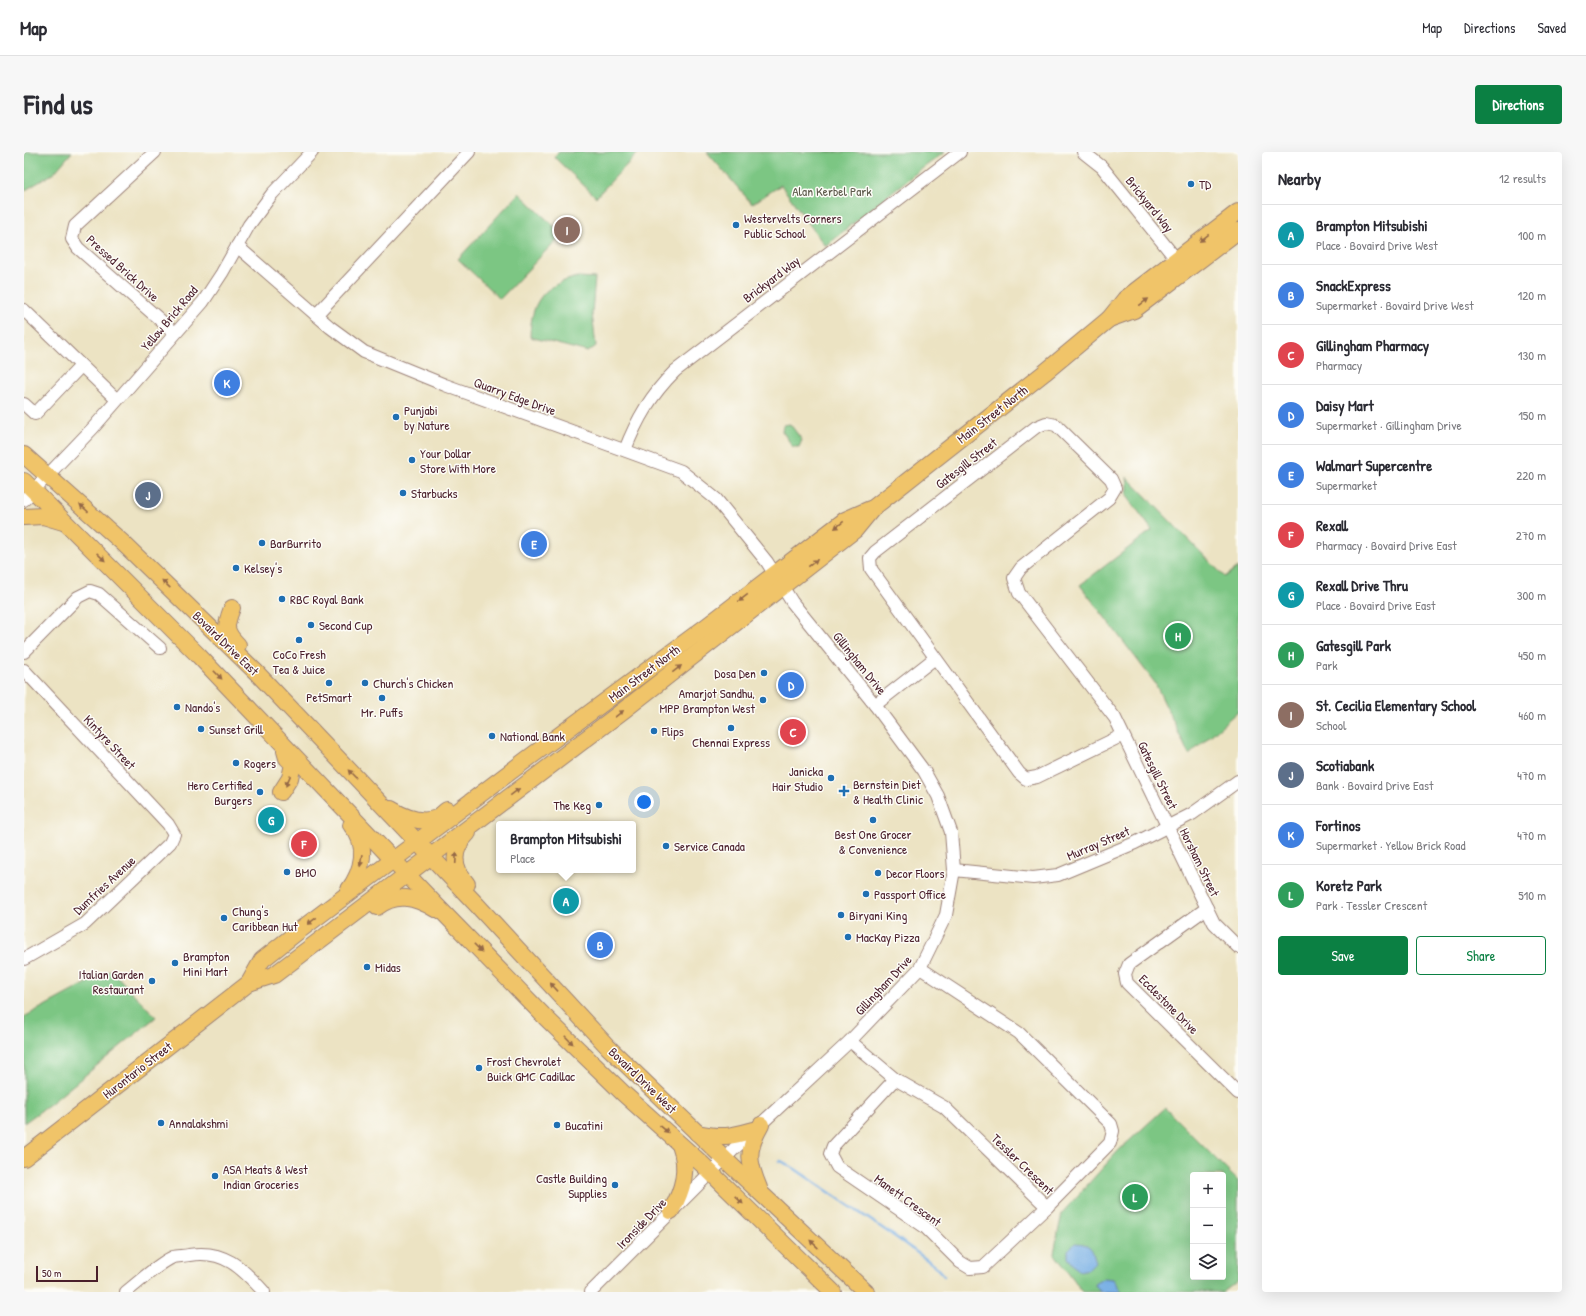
<!DOCTYPE html>
<meta charset="utf-8">
<style>
:root{--surface:#fff;--page:#f7f7f7;--text:#2b2b33;--muted:#7c7c81;--line:#e1e1e2;--accent:#0b8043}
body{margin:0;font-family:"Patrick Hand",sans-serif;background:var(--page);color:var(--text)}
.controls{position:absolute;right:12px;bottom:12px;display:grid;overflow:hidden;border-radius:4px;box-shadow:0 4px 16px #0002}
.controls button{width:36px;height:36px;display:grid;place-items:center;padding:0;border:0;border-bottom:1px solid var(--line);background:var(--surface);color:var(--text);font:20px sans-serif}
.scale{position:absolute;left:12px;bottom:10px;width:62px;box-sizing:border-box;padding-left:4px;border:2px solid #4a1f2b;border-top:0;font-size:11px;line-height:14px;white-space:nowrap;color:#4a1f2b;-webkit-text-stroke:3px #fdfcf7;paint-order:stroke}
.you{position:absolute;left:620px;top:650px;width:14px;height:14px;margin:-10px;border:3px solid #fff;border-radius:50%;background:#1a73e8;box-shadow:0 0 0 6px #1a73e833}
.badge{display:grid;place-items:center;width:26px;height:26px;border-radius:50%;background:var(--accent);color:#fff;font-size:13px;font-weight:700}
.pin{position:absolute;translate:-50% -50%;border:2px solid #fff;box-shadow:0 1px 4px #0006}
.popup{position:absolute;left:472px;top:669px;width:140px;height:52px;box-sizing:border-box;display:grid;place-content:center;border-radius:4px;background:var(--surface);filter:drop-shadow(0 1px 3px #0005);font-size:13px;white-space:nowrap;color:var(--muted)}
.popup b{font-size:15px;color:var(--text)}
.popup::after{content:'';position:absolute;left:50%;top:100%;margin-left:-8px;border:8px solid transparent;border-top-color:var(--surface)}
.list{margin:0;padding:0;list-style:none}
h2{display:flex;justify-content:space-between;align-items:center;height:52px;margin:0;padding:0 16px;font-size:17px}
h2 small{font-size:13px;font-weight:400;color:var(--muted)}
.list li{display:grid;grid-template-columns:26px 1fr auto;gap:12px;align-items:center;box-sizing:border-box;height:60px;padding:0 16px;border-top:1px solid var(--line)}
.list b{display:block;font-size:15px;white-space:nowrap}
.list p{margin:0;font-size:13px;white-space:nowrap;color:var(--muted)}
.list em{font-size:13px;font-style:normal;color:var(--muted)}
.actions{display:flex;gap:8px;padding:12px 16px}
.actions a{flex:1;padding:9px 0;border:1px solid var(--accent);border-radius:4px;text-align:center;font-size:14px;color:var(--accent)}
.actions .main{background:var(--accent);color:#fff}
.icon{flex:none;width:22px;height:22px;fill:none;stroke:currentColor;stroke-width:2;stroke-linecap:round;stroke-linejoin:round}
.map{position:relative;flex:none;width:1214px;height:1140px;overflow:hidden;border-radius:4px}
header{display:flex;align-items:center;gap:24px;box-sizing:border-box;height:56px;padding:0 20px;background:var(--surface);border-bottom:1px solid var(--line)}
header strong{font-size:19px}
nav{display:flex;gap:22px;margin-inline-start:auto;font-size:14px}
.intro{display:flex;align-items:center;justify-content:space-between;box-sizing:border-box;height:96px;padding:0 24px}
h1{margin:0;font-size:28px}
.button{padding:10px 18px;border-radius:4px;background:var(--accent);color:#fff;font-size:14px;font-weight:700}
main{display:flex;gap:24px;padding:0 24px}
aside{flex:1;background:var(--surface);border-radius:4px;box-shadow:0 4px 16px #0002}
.map>svg:first-child{display:block}
</style>
<header>
<strong>Map</strong>
<nav><a>Map</a><a>Directions</a><a>Saved</a></nav>
</header>
<div class="intro"><h1>Find us</h1><a class="button">Directions</a></div>
<main>
<div class="map">
<svg width="1214" height="1140" viewBox="0 0 1214 1140">
<rect width="100%" height="100%" fill="#fdfcf7"/>
<filter id="ink" filterUnits="userSpaceOnUse"><feTurbulence type="fractalNoise" baseFrequency=".025" numOctaves="2"/><feDisplacementMap in="SourceGraphic" scale="8" xChannelSelector="R" yChannelSelector="G"/><feConvolveMatrix kernelMatrix="1 2 1 2 8 2 1 2 1" color-interpolation-filters="sRGB"/></filter>
<filter id="wash" filterUnits="userSpaceOnUse"><feTurbulence type="fractalNoise" baseFrequency=".012" numOctaves="4" result="noise"/><feDisplacementMap in="SourceGraphic" scale="16" xChannelSelector="R" yChannelSelector="G"/><feGaussianBlur stdDeviation="0.9" result="paint"/><feColorMatrix in="noise" values="0 0 0 0 0 0 0 0 0 0 0 0 0 0 0 0 0 1.4 0 .05"/><feComposite in="paint" operator="in"/></filter>
<g filter="url(#wash)">
<rect width="100%" height="100%" fill="#ece3c3"/>
<!-- green -->
<g fill="#7cc683" stroke="#637257" fill-rule="evenodd">
<polygon points="0,0 48,0 30,21 0,39"/>
<polygon points="535,0 615,0 572,45 530,5"/>
<polygon points="683,0 921,0 888,24 801,94 757,33 728,52"/>
<polygon points="495,41 538,82 476,147 434,107"/>
<path d="M554 125 571 126 568 161 572 194 564 200 506 185C507 149 519 133 554 125Z"/>
<polygon points="766,272 778,288 775,295 769,295 758,279 759,273"/>
<polygon points="1103,325 1201,425 1214,415 1214,559 1165,603 1131,531 1056,433 1128,378 1103,344 1104,335"/>
<polygon points="87,818 132,865 26,952 0,971 0,865"/>
<path d="M1141 956 1214 1029V1129L1199 1140H1059L1030 1101 1038 1061 1094 999ZM1169 1023H1199V1125H1169Z"/>
</g>
<!-- water -->
<g fill="#74ade4" stroke="#5f6688">
<path d="M1051 1091C1067 1092 1068 1096 1072 1110L1065 1117 1055 1119 1044 1106V1098Z"/>
<polygon points="1080,1126 1089,1127 1098,1140 1076,1140 1070,1132"/>
</g>
<g fill="none" stroke-linecap="round" stroke-linejoin="round">
<!-- stream -->
<polyline stroke="#74ade4" stroke-width="2.5" points="755,1009 759,1010 771,1017 873,1086 910,1113 920,1124"/>
</g>
</g>
<g filter="url(#ink)">
<g fill="none" stroke-linecap="round" stroke-linejoin="round">
<defs>
<g id="minor">
<polyline points="131,0 51,74 48,87 54,96 151,181"/>
<polyline points="1059,0 1078,15 1152,107"/>
<polyline points="213,94 306,175 340,200 421,233 657,319 692,347 743,410 768,450 851,553 900,619 914,644 927,680 930,718 922,763 896,816 826,889 710,997 567,1140"/>
<polyline points="0,158 93,248"/>
<polyline points="292,163 445,0"/>
<polyline points="0,252 11,262 57,214"/>
<path d="M601 298C613 267 627 243 651 219L936 0"/>
<polyline points="0,348 69,276 179,150 198,121 225,73 248,42 288,0"/>
<polyline points="0,500 54,445 66,439 75,442 136,496"/>
<polyline points="0,518 144,672 150,682 146,691 61,772 0,807"/>
<polyline points="851,553 911,506"/>
<polyline points="1099,583 1013,625 1002,627 995,621 847,417 846,406 851,400 1012,275 1022,271 1032,273 1087,327 1091,336 1085,346 997,416 990,426 995,441 1091,566 1190,771 1214,795"/>
<polyline points="930,718 1009,726 1034,723 1111,691 1168,662 1214,629"/>
<polyline points="1183,756 1105,812 1101,822 1103,831 1214,941"/>
<polyline points="826,889 871,927 920,955 1023,1055 1086,991 1089,979 1087,972 995,881 896,816"/>
<polyline points="871,927 809,994 806,1002 813,1015 901,1075 936,1110 946,1116 959,1115 1023,1055"/>
<path d="M102 1140C115 1130 135 1111 149 1105 154 1104 160 1104 165 1103 200 1097 218 1116 240 1140"/>
</g>
<g id="major">
<polyline points="1085,167 1110,158 1214,79"/>
<polyline points="0,303 99,391 232,520 453,753 584,895 710,1016 842,1140"/>
<polyline points="0,329 175,504 412,753 521,865 600,942 678,1012 809,1140"/>
<polyline points="0,365 19,364 39,370"/>
<path d="M208 456C201 474 200 479 214 493"/>
<polyline points="257,640 266,626 269,612 263,606 261,599"/>
<path d="M367 657C380 665 398 672 413 666 416 664 420 660 423 658"/>
<path d="M443 732C428 715 427 698 444 681"/>
<path d="M324 739C339 719 345 692 327 673"/>
<path d="M353 755C373 740 391 745 411 757"/>
<polyline points="225,831 250,823 600,558 750,441 831,378 849,356 1020,221 1085,167 1101,147 1214,60"/>
<path d="M673 981C699 986 705 985 730 978"/>
<polyline points="0,1006 225,831 238,808 276,778 502,608 683,474 821,368 846,357"/>
<path d="M735 1036C724 1009 722 999 737 973"/>
<path d="M647 1059C659 1038 665 1017 656 993"/>
</g>
</defs>
<!-- minor casing -->
<use href="#minor" stroke="#9b8177" stroke-width="14"/>
<!-- major casing -->
<use href="#major" stroke="#9b8177" stroke-width="18"/>
<!-- minor -->
<use href="#minor" stroke="#fff" stroke-width="12"/>
<!-- major -->
<use href="#major" stroke="#f0c469" stroke-width="16"/>
</g>
<!-- one-way arrows -->
<defs><path id="oneway-solid" d="M-6-.8H1V-3.2L6.5 0L1 3.2V.8H-6Z"/></defs>
<g fill="#956947">
<use href="#oneway-solid" transform="translate(1180 86) rotate(142)"/>
<use href="#oneway-solid" transform="translate(1120 150) rotate(-36)"/>
<use href="#oneway-solid" transform="translate(60 356) rotate(-138)"/>
<use href="#oneway-solid" transform="translate(815 373) rotate(142)"/>
<use href="#oneway-solid" transform="translate(77 405) rotate(43)"/>
<use href="#oneway-solid" transform="translate(789 411) rotate(-38)"/>
<use href="#oneway-solid" transform="translate(142 432) rotate(-136)"/>
<use href="#oneway-solid" transform="translate(719 446) rotate(143)"/>
<use href="#oneway-solid" transform="translate(653 517) rotate(-38)"/>
<use href="#oneway-solid" transform="translate(194 523) rotate(46)"/>
<use href="#oneway-solid" transform="translate(595 562) rotate(-37)"/>
<use href="#oneway-solid" transform="translate(328 622) rotate(-134)"/>
<use href="#oneway-solid" transform="translate(264 629) rotate(113)"/>
<use href="#oneway-solid" transform="translate(491 640) rotate(-37)"/>
<use href="#oneway-solid" transform="translate(432 706) rotate(-87)"/>
<use href="#oneway-solid" transform="translate(337 709) rotate(99)"/>
<use href="#oneway-solid" transform="translate(288 769) rotate(143)"/>
<use href="#oneway-solid" transform="translate(454 796) rotate(46)"/>
<use href="#oneway-solid" transform="translate(530 835) rotate(-133)"/>
<use href="#oneway-solid" transform="translate(545 888) rotate(45)"/>
<use href="#oneway-solid" transform="translate(640 977) rotate(41)"/>
<use href="#oneway-solid" transform="translate(715 1048) rotate(44)"/>
<use href="#oneway-solid" transform="translate(790 1092) rotate(-137)"/>
</g>
</g>
<!-- markers -->
<g fill="#1f6fb2" stroke="#fdfcf7" stroke-width="1.5">
<circle cx="1167" cy="32" r="4"/>
<circle cx="712" cy="73" r="4"/>
<circle cx="372" cy="265" r="4"/>
<circle cx="388" cy="308" r="4"/>
<circle cx="379" cy="341" r="4"/>
<circle cx="238" cy="391" r="4"/>
<circle cx="212" cy="416" r="4"/>
<circle cx="258" cy="447" r="4"/>
<circle cx="287" cy="473" r="4"/>
<circle cx="275" cy="488" r="4"/>
<circle cx="740" cy="521" r="4"/>
<circle cx="305" cy="531" r="4"/>
<circle cx="341" cy="531" r="4"/>
<circle cx="358" cy="546" r="4"/>
<circle cx="739" cy="548" r="4"/>
<circle cx="153" cy="555" r="4"/>
<circle cx="707" cy="576" r="4"/>
<circle cx="177" cy="577" r="4"/>
<circle cx="630" cy="579" r="4"/>
<circle cx="468" cy="584" r="4"/>
<circle cx="212" cy="611" r="4"/>
<circle cx="807" cy="626" r="4"/>
<path d="M818 633h4v4h4v4h-4v4h-4v-4h-4v-4h4z"/>
<circle cx="236" cy="640" r="4"/>
<circle cx="575" cy="653" r="4"/>
<circle cx="849" cy="668" r="4"/>
<circle cx="642" cy="694" r="4"/>
<circle cx="263" cy="720" r="4"/>
<circle cx="854" cy="721" r="4"/>
<circle cx="842" cy="742" r="4"/>
<circle cx="817" cy="763" r="4"/>
<circle cx="200" cy="766" r="4"/>
<circle cx="824" cy="785" r="4"/>
<circle cx="151" cy="811" r="4"/>
<circle cx="343" cy="815" r="4"/>
<circle cx="128" cy="829" r="4"/>
<circle cx="455" cy="916" r="4"/>
<circle cx="137" cy="971" r="4"/>
<circle cx="533" cy="973" r="4"/>
<circle cx="191" cy="1024" r="4"/>
<circle cx="591" cy="1033" r="4"/>
</g>
<g text-anchor="middle" dominant-baseline="central" stroke-width="3" stroke-linejoin="round" paint-order="stroke">
<!-- poi labels -->
<g font-size="13" fill="#4a1f2b" stroke="#fdfcf7" text-anchor="start">
<text x="1175" y="32">TD</text>
<text x="720" y="66">Westervelts Corners<tspan x="720" dy="15">Public School</tspan></text>
<text x="380" y="258">Punjabi<tspan x="380" dy="15">by Nature</tspan></text>
<text x="396" y="301">Your Dollar<tspan x="396" dy="15">Store With More</tspan></text>
<text x="387" y="341">Starbucks</text>
<text x="246" y="391">BarBurrito</text>
<text x="220" y="416">Kelsey's</text>
<text x="266" y="447">RBC Royal Bank</text>
<text x="295" y="473">Second Cup</text>
<text x="275" y="502" text-anchor="middle">CoCo Fresh<tspan x="275" dy="15">Tea &amp; Juice</tspan></text>
<text x="732" y="521" text-anchor="end">Dosa Den</text>
<text x="349" y="531">Church's Chicken</text>
<text x="731" y="541" text-anchor="end">Amarjot Sandhu,<tspan x="731" dy="15">MPP Brampton West</tspan></text>
<text x="305" y="545" text-anchor="middle">PetSmart</text>
<text x="161" y="555">Nando's</text>
<text x="358" y="560" text-anchor="middle">Mr. Puffs</text>
<text x="185" y="577">Sunset Grill</text>
<text x="638" y="579">Flips</text>
<text x="476" y="584">National Bank</text>
<text x="707" y="590" text-anchor="middle">Chennai Express</text>
<text x="220" y="611">Rogers</text>
<text x="799" y="619" text-anchor="end">Janicka<tspan x="799" dy="15">Hair Studio</tspan></text>
<text x="829" y="632">Bernstein Diet<tspan x="829" dy="15">&amp; Health Clinic</tspan></text>
<text x="228" y="633" text-anchor="end">Hero Certified<tspan x="228" dy="15">Burgers</tspan></text>
<text x="567" y="653" text-anchor="end">The Keg</text>
<text x="849" y="682" text-anchor="middle">Best One Grocer<tspan x="849" dy="15">&amp; Convenience</tspan></text>
<text x="650" y="694">Service Canada</text>
<text x="271" y="720">BMO</text>
<text x="862" y="721">Decor Floors</text>
<text x="850" y="742">Passport Office</text>
<text x="208" y="759">Chung's<tspan x="208" dy="15">Caribbean Hut</tspan></text>
<text x="825" y="763">Biryani King</text>
<text x="832" y="785">MacKay Pizza</text>
<text x="159" y="804">Brampton<tspan x="159" dy="15">Mini Mart</tspan></text>
<text x="351" y="815">Midas</text>
<text x="120" y="822" text-anchor="end">Italian Garden<tspan x="120" dy="15">Restaurant</tspan></text>
<text x="463" y="909">Frost Chevrolet<tspan x="463" dy="15">Buick GMC Cadillac</tspan></text>
<text x="145" y="971">Annalakshmi</text>
<text x="541" y="973">Bucatini</text>
<text x="199" y="1017">ASA Meats &amp; West<tspan x="199" dy="15">Indian Groceries</tspan></text>
<text x="583" y="1026" text-anchor="end">Castle Building<tspan x="583" dy="15">Supplies</tspan></text>
</g>
<!-- park labels -->
<g font-size="13" fill="#5c594a" stroke="#fdfcf7">
<text x="808" y="39">Alan Kerbel Park</text>
</g>
<!-- street labels -->
<g font-size="13" fill="#4a1f2b" stroke="#fdfcf7">
<text transform="translate(1126 52) rotate(51)">Brickyard Way</text>
<text transform="translate(99 116) rotate(42)">Pressed Brick Drive</text>
<text transform="translate(747 127) rotate(-37)">Brickyard Way</text>
<text transform="translate(145 166) rotate(-50)">Yellow Brick Road</text>
<text transform="translate(491 244) rotate(20)">Quarry Edge Drive</text>
<text transform="translate(968 262) rotate(-38)">Main Street North</text>
<text transform="translate(942 311) rotate(-38)">Gatesgill Street</text>
<text transform="translate(202 491) rotate(44)">Bovaird Drive East</text>
<text transform="translate(836 511) rotate(51)">Gillingham Drive</text>
<text transform="translate(620 521) rotate(-37)">Main Street North</text>
<text transform="translate(86 590) rotate(47)">Kintyre Street</text>
<text transform="translate(1134 623) rotate(64)">Gatesgill Street</text>
<text transform="translate(1074 691) rotate(-23)">Murray Street</text>
<text transform="translate(1176 710) rotate(64)">Horsham Street</text>
<text transform="translate(80 733) rotate(-43)">Dumfries Avenue</text>
<text transform="translate(859 833) rotate(-47)">Gillingham Drive</text>
<text transform="translate(1145 852) rotate(45)">Ecclestone Drive</text>
<text transform="translate(113 918) rotate(-38)">Hurontario Street</text>
<text transform="translate(619 928) rotate(44)">Bovaird Drive West</text>
<text transform="translate(999 1012) rotate(44)">Tessler Crescent</text>
<text transform="translate(884 1048) rotate(36)">Manett Crescent</text>
<text transform="translate(617 1071) rotate(-46)">Ironside Drive</text>
</g>
</g>
</svg>
<div class="controls">
<button>+</button>
<button>−</button>
<button><svg class="icon" aria-label="layers" viewBox="0 0 24 24"><path d="M12 4l9 5-9 5-9-5zM3 14l9 5 9-5"/></svg></button>
</div>
<div class="scale">50 m</div>
<div class="you"></div>
<div class="pin badge" style="left:542px;top:749px;background:#0f9aa8">A</div>
<div class="popup"><b>Brampton Mitsubishi</b>Place</div>
<div class="pin badge" style="left:576px;top:793px;background:#3f7fe0">B</div>
<div class="pin badge" style="left:769px;top:580px;background:#e0444e">C</div>
<div class="pin badge" style="left:767px;top:533px;background:#3f7fe0">D</div>
<div class="pin badge" style="left:510px;top:392px;background:#3f7fe0">E</div>
<div class="pin badge" style="left:280px;top:692px;background:#e0444e">F</div>
<div class="pin badge" style="left:247px;top:668px;background:#0f9aa8">G</div>
<div class="pin badge" style="left:1154px;top:484px;background:#2e9e5b">H</div>
<div class="pin badge" style="left:543px;top:78px;background:#8d6e63">I</div>
<div class="pin badge" style="left:124px;top:343px;background:#5c6f8a">J</div>
<div class="pin badge" style="left:203px;top:231px;background:#3f7fe0">K</div>
<div class="pin badge" style="left:1111px;top:1045px;background:#2e9e5b">L</div>
</div>
<aside>
<h2>Nearby<small>12 results</small></h2>
<ul class="list">
<li><span class="badge" style="background:#0f9aa8">A</span><div><b>Brampton Mitsubishi</b><p>Place · Bovaird Drive West</p></div><em>100 m</em></li>
<li><span class="badge" style="background:#3f7fe0">B</span><div><b>SnackExpress</b><p>Supermarket · Bovaird Drive West</p></div><em>120 m</em></li>
<li><span class="badge" style="background:#e0444e">C</span><div><b>Gillingham Pharmacy</b><p>Pharmacy</p></div><em>130 m</em></li>
<li><span class="badge" style="background:#3f7fe0">D</span><div><b>Daisy Mart</b><p>Supermarket · Gillingham Drive</p></div><em>150 m</em></li>
<li><span class="badge" style="background:#3f7fe0">E</span><div><b>Walmart Supercentre</b><p>Supermarket</p></div><em>220 m</em></li>
<li><span class="badge" style="background:#e0444e">F</span><div><b>Rexall</b><p>Pharmacy · Bovaird Drive East</p></div><em>270 m</em></li>
<li><span class="badge" style="background:#0f9aa8">G</span><div><b>Rexall Drive Thru</b><p>Place · Bovaird Drive East</p></div><em>300 m</em></li>
<li><span class="badge" style="background:#2e9e5b">H</span><div><b>Gatesgill Park</b><p>Park</p></div><em>450 m</em></li>
<li><span class="badge" style="background:#8d6e63">I</span><div><b>St. Cecilia Elementary School</b><p>School</p></div><em>460 m</em></li>
<li><span class="badge" style="background:#5c6f8a">J</span><div><b>Scotiabank</b><p>Bank · Bovaird Drive East</p></div><em>470 m</em></li>
<li><span class="badge" style="background:#3f7fe0">K</span><div><b>Fortinos</b><p>Supermarket · Yellow Brick Road</p></div><em>470 m</em></li>
<li><span class="badge" style="background:#2e9e5b">L</span><div><b>Koretz Park</b><p>Park · Tessler Crescent</p></div><em>510 m</em></li>
</ul>
<div class="actions"><a class="main">Save</a><a>Share</a></div>
</aside>
</main>
